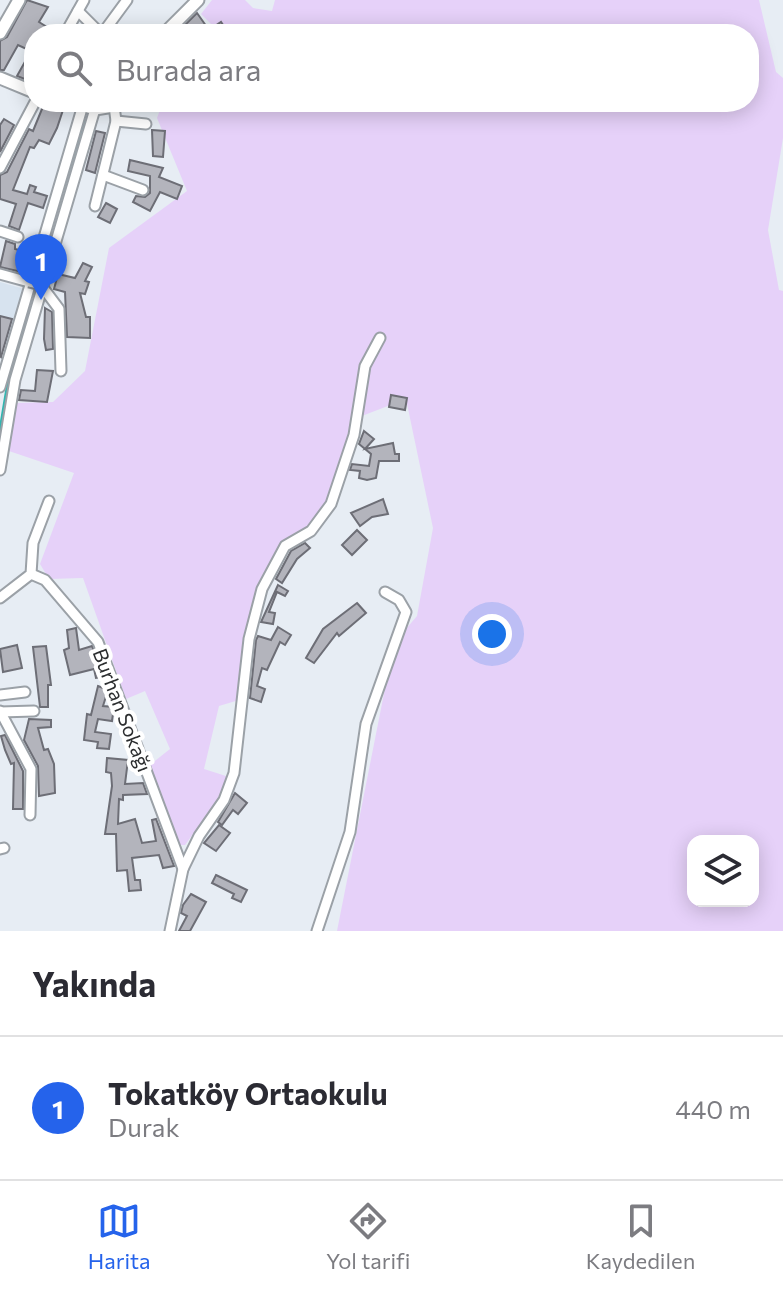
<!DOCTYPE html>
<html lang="tr">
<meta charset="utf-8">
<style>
:root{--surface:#fff;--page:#f2f2f3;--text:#2b2b33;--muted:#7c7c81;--line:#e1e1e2;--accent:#2563eb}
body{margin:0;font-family:Commissioner,sans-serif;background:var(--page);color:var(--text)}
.controls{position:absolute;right:24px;bottom:24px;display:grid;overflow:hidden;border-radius:16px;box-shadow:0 4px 20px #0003}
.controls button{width:72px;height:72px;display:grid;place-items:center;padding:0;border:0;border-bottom:2px solid var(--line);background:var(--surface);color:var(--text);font:40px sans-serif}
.you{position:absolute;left:492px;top:634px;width:28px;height:28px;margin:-20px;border:6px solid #fff;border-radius:50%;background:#1a73e8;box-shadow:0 0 0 12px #1a73e833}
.badge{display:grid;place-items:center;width:52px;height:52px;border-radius:50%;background:var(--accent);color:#fff;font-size:26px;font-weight:700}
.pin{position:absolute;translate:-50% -66px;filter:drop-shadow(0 2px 4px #0008)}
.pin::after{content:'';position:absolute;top:42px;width:28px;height:24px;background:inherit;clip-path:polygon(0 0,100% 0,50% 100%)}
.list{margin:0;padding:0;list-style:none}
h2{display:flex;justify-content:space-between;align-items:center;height:104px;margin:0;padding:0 32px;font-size:34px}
h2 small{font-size:26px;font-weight:400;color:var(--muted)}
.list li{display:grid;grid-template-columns:52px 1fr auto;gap:24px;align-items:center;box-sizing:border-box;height:144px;padding:0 32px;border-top:2px solid var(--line)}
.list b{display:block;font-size:30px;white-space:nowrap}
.list p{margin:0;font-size:26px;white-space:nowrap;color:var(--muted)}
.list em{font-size:26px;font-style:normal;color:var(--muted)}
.icon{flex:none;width:44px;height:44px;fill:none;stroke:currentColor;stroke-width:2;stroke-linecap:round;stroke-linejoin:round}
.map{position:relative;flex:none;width:783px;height:931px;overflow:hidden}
.search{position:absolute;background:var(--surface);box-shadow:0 4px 20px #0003;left:24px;right:24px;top:24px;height:88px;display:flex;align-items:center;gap:20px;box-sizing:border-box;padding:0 28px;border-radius:32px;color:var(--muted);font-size:30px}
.sheet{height:248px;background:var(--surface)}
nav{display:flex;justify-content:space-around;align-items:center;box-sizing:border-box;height:112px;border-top:2px solid var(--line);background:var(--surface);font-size:22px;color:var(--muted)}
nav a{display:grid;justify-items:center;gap:4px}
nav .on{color:var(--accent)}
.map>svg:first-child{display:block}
</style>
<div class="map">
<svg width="783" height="931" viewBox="0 0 783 931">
<rect width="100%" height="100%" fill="#e7edf4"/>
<!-- built -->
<polygon fill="#d7e3ef" points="0,282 24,289 9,344 0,342"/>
<!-- green -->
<path fill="#e6d1f9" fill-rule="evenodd" d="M212 0H245L253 8 272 11 275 0H759L776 72 783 78V138L768 230 779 290 783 291V931H337L394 643 417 616 433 528 406 399 354 419 329 511 272 565 252 624 239 700 219 706 204 769 229 777 223 793 185 845H176L146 768 170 749 145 691 126 699 83 578 49 579 40 564 74 473 6 450 15 403 53 402 85 371 109 248 187 191 157 118 163 102H749V34H221L201 14ZM693 841H753V901H693Z"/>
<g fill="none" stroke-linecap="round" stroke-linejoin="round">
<!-- stream -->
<g stroke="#31b5b0" stroke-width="3">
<polyline points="49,235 84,120"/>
<polyline points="0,430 7,388 27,312"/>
</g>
</g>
<!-- building -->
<g fill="#b3b4bc" stroke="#6d6e76" stroke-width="2">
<polygon points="27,0 48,7 39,22 58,34 34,34 32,82 17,76 31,51 18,45 4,70 0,70 0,41 7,37"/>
<polygon points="197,13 209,30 221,22 229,34 198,34 195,30 190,34 176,34"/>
<polygon points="44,104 63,110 57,128 49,144 39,140 34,148 30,147 13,190 27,194 30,185 36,187 34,192 47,196 43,208 28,203 19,230 9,226 16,204 0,199 0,175 7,172 29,129 33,131"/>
<polygon points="4,119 14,125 0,152 0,125"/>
<polygon points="152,130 165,131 163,157 153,156"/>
<polygon points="96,131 105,133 95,173 86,170"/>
<polygon points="130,160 163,168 159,177 182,186 177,199 160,192 150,211 133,202 136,196 145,197 150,193 150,176 128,171"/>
<polygon points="106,203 117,209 110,223 98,217"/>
<polygon points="6,241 15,244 15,249 31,253 26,273 0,267"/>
<polygon points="83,263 92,267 85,281 89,282 85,294 80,293 86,317 90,317 90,338 67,337 65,292 54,289 58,274 75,278"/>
<polygon points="45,308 52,312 53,349 46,350 44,339"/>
<polygon points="0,316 12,319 1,357 0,356"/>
<polygon points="37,370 53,371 47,402 19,400 21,390 35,391"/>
<polygon points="391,395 407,398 405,410 389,407"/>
<polygon points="364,431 374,439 365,449 393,443 395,454 399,454 399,461 379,461 376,478 367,480 359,478 360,471 350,470 352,464 369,466 371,454 359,444"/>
<polygon points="383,499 388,514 372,517 360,526 351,513"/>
<polygon points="357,530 367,540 352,555 342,545"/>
<polygon points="305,543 310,548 297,559 282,583 276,579 291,551"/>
<polygon points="278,585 288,591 285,596 277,592 269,612 275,613 273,624 261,622"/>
<polygon points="357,603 366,613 339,636 337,633 314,663 306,658 323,629"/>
<polygon points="278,627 291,635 285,645 280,642 267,670 262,668 257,686 265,689 261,702 250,698 256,640 258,636 271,640"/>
<polygon points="76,628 79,650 92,646 103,677 96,678 94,669 70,675 64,650 69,648 67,630"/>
<polygon points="17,645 22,668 3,672 0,649"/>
<polygon points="46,646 51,685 48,685 48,707 40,707 33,647"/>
<polygon points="98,686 108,690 103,706 114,707 112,721 98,719 95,732 111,734 109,749 97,748 98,742 84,740 87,714 91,715"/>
<polygon points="29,719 51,720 51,727 38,728 44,750 48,749 54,764 55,793 39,796 38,766 24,740"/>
<polygon points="5,735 23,771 23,809 13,809 14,763 11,764 5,750 1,736"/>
<polygon points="107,758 128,760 125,784 143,783 147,794 123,795 123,800 119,799 118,824 135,819 142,843 156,841 152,820 156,819 174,866 163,868 159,855 132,858 135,880 140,880 141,890 129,891 127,870 117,871 116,834 105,834 112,786 111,773 106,772"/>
<polygon points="235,793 247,803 238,814 233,810 222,825 218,822"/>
<polygon points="219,825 230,833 216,851 204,843"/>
<polygon points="216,875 247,890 241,902 232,898 234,894 212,883"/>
<polygon points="191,894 206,902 190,931 179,931 187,916 181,913 183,905"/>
</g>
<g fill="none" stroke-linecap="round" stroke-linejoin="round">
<defs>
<g id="minor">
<polyline points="78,11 101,34"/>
<polyline points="65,34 84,0"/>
<polyline points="102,34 127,0"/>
<polyline points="116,121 146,124"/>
<polyline points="0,168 35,102"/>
<polyline points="103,175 143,190"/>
<polyline points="95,206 116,121 114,106"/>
<polyline points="0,231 18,237"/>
<polyline points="0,274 29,282"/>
<polyline points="41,285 59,309 61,371"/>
<polyline points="0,387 83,105"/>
<polyline points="0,470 15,380 95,109"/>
<polyline points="31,574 45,580 98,642 183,869"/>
<polyline points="0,598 31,574 33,543 49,501"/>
<polyline points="0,695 25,692"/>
<polyline points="0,711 31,769 30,815"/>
<polyline points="0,712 34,711"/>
<polyline points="0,849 4,848"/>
<polyline points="170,931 183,869 199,836 224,800 234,773 249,639 262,589 285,546 311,531 331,504 354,435 365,366 380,338"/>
<polyline points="317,931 350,832 366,724 406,612 399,600 385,592"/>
</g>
<g id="tertiary">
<polyline points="0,33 19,0"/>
<polyline points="164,34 198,0"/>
<polyline points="0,78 34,92"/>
<polyline points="70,102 95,109 114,106 117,102"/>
</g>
</defs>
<!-- minor casing -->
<use href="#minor" stroke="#9ba1a7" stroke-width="13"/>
<!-- tertiary casing -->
<use href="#tertiary" stroke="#9ba1a7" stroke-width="15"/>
<!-- minor -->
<use href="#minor" stroke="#fff" stroke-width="9"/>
<!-- tertiary -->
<use href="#tertiary" stroke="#fff" stroke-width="11"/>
<defs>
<polyline id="minor-bridge" points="29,282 41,285"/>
</defs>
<!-- minor-bridge casing -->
<use href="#minor-bridge" stroke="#9ba1a7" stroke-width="13" stroke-linecap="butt"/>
<!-- minor-bridge -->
<use href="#minor-bridge" stroke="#fff" stroke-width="9"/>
</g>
<g text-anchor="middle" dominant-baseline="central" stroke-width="8" stroke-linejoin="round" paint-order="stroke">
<!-- street labels -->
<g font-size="20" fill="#2b2d2f" stroke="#fff">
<text transform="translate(123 710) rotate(69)">Burhan Sokağı</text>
</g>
</g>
</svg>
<div class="controls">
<button><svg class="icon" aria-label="layers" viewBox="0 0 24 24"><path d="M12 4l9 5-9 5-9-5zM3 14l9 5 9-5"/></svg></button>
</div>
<div class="you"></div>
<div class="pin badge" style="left:41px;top:300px">1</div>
<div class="search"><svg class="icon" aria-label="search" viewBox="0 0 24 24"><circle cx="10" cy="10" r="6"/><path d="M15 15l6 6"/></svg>Burada ara</div>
</div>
<section class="sheet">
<h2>Yakında<small></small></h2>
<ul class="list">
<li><span class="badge">1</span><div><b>Tokatköy Ortaokulu</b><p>Durak</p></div><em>440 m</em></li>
</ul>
</section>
<nav>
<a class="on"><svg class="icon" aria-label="map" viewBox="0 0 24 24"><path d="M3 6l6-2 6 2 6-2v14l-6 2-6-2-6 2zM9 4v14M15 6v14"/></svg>Harita</a>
<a><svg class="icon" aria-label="directions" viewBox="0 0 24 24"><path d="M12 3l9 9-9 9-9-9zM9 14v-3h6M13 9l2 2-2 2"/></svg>Yol tarifi</a>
<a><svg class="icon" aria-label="saved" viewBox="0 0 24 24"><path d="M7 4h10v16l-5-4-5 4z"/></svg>Kaydedilen</a>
</nav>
